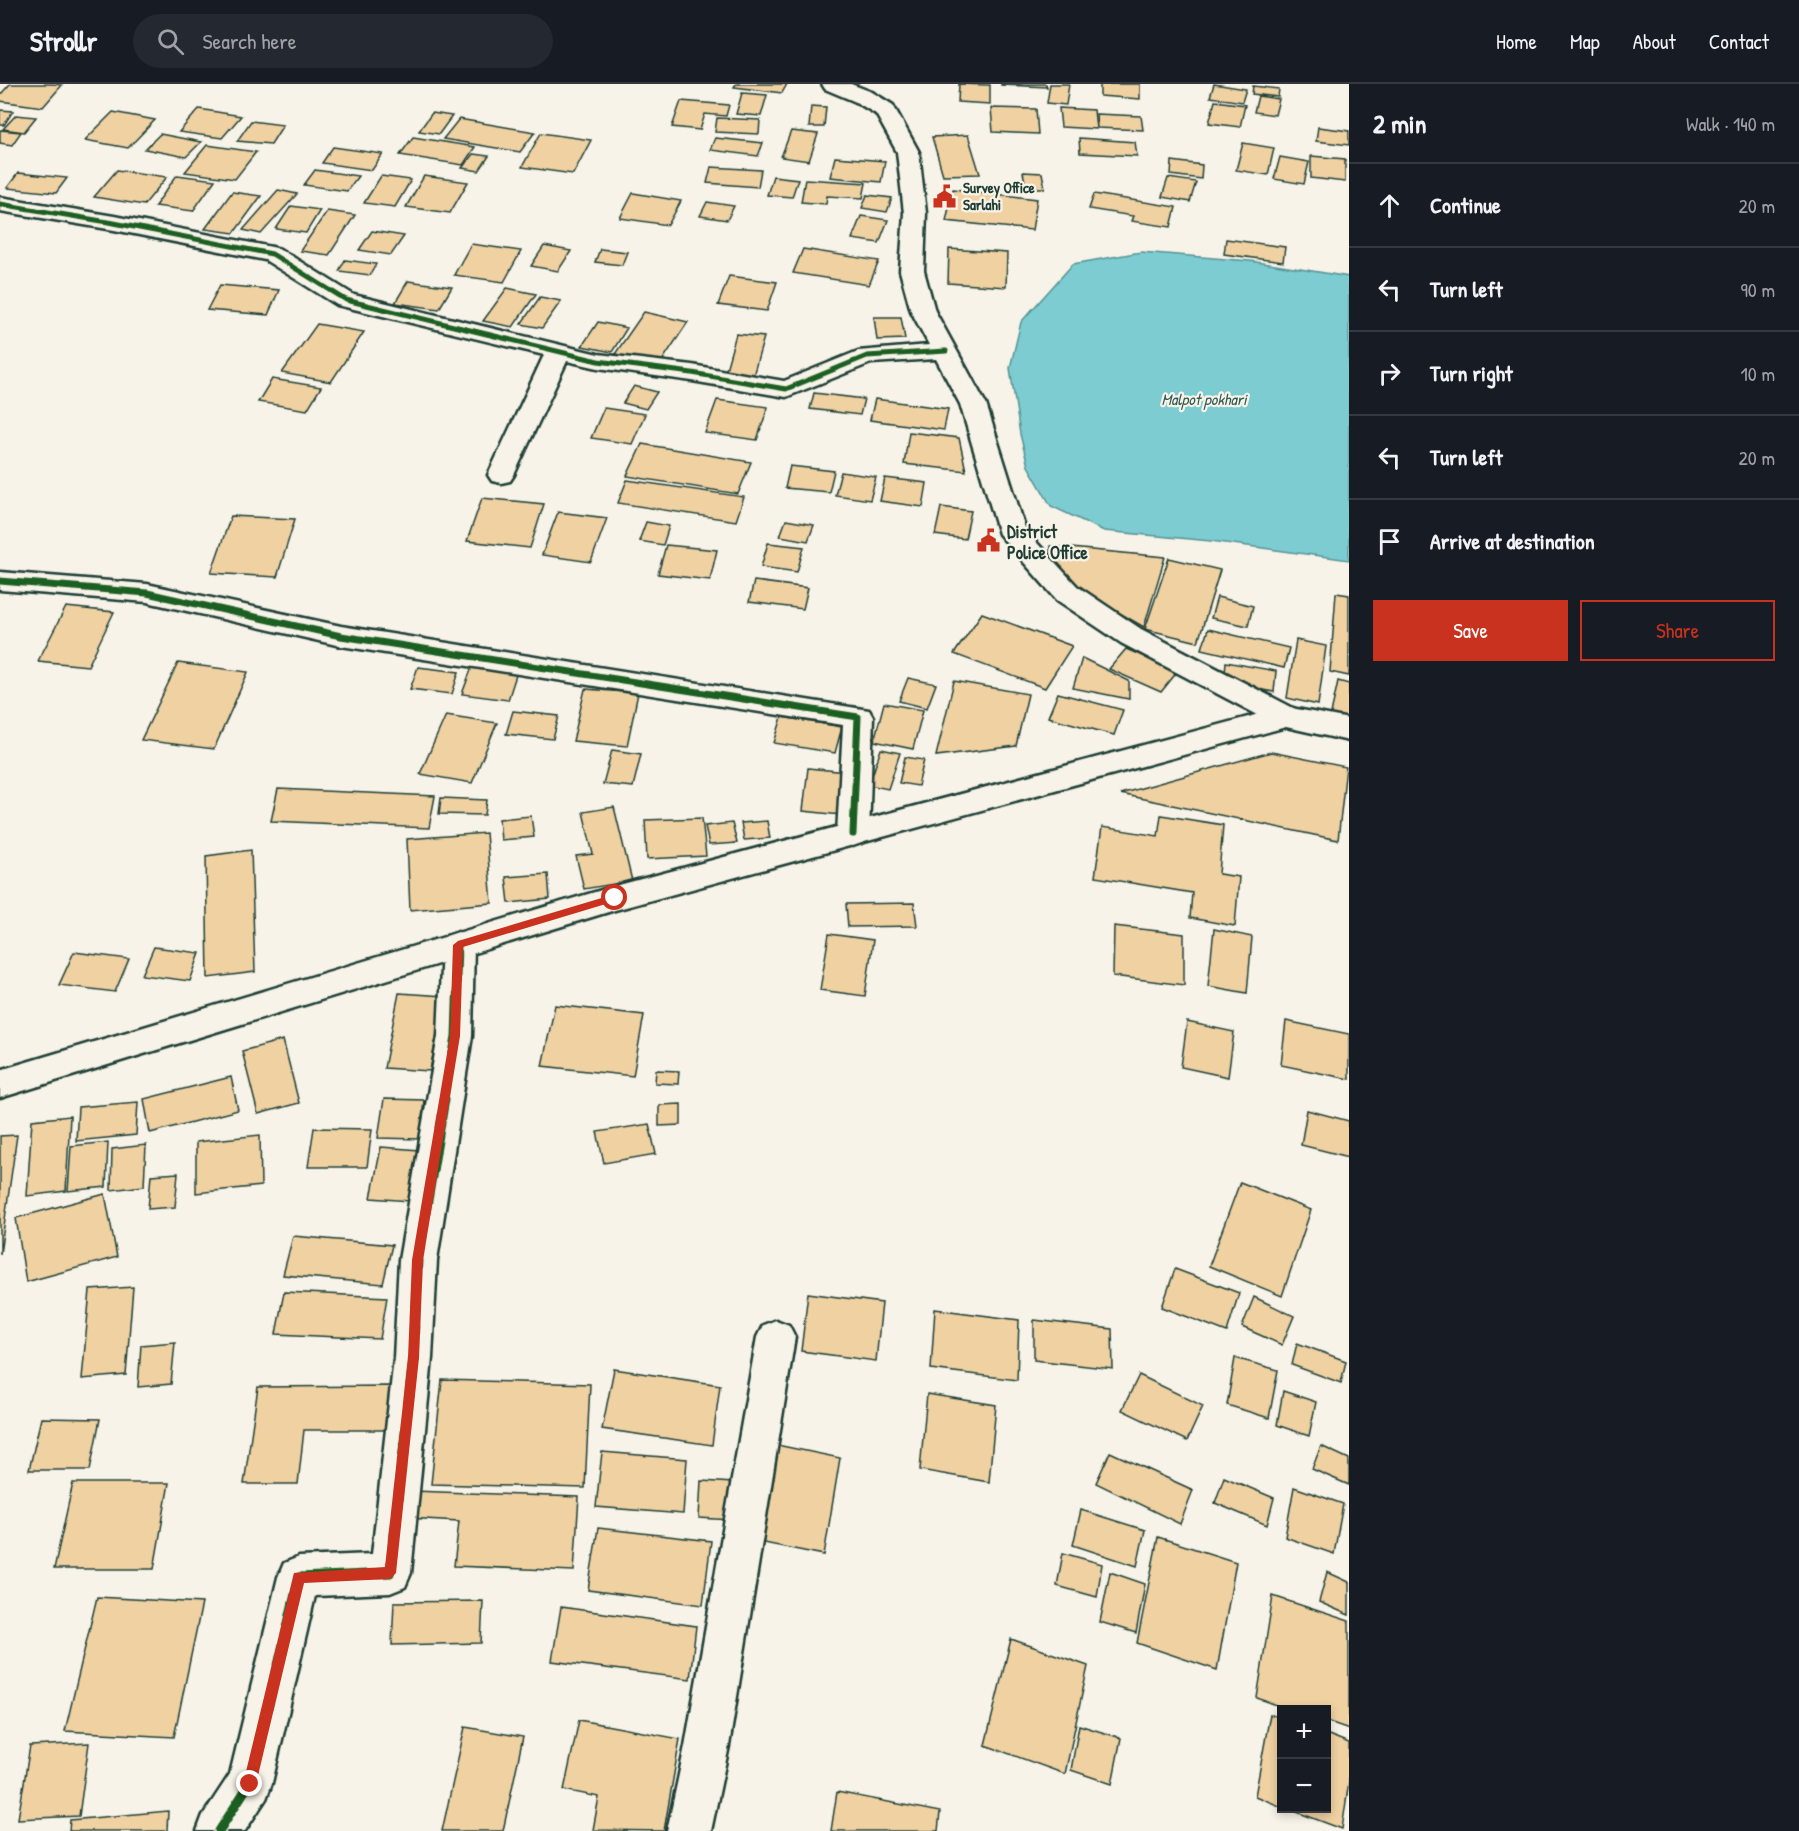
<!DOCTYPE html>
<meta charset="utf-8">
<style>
:root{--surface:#171b24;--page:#242831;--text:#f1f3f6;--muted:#9ea1a6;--line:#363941;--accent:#c8321e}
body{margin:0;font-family:"Patrick Hand",sans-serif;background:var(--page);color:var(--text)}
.controls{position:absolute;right:18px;bottom:18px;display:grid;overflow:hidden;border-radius:0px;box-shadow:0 3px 9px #0003}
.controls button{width:54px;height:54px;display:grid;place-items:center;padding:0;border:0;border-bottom:2px solid var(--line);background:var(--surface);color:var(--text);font:30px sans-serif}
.stop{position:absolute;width:18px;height:18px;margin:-14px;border:4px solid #c8321e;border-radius:50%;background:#fff}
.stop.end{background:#c8321e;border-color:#fff;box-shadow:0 2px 6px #0008}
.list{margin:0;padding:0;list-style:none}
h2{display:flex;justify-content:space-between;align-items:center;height:78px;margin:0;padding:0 24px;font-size:26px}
h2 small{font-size:20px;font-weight:400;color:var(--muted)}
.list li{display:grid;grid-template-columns:39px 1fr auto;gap:18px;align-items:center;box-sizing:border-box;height:84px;padding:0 24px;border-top:2px solid var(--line)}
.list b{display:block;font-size:22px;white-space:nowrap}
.list em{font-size:20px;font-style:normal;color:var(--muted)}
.actions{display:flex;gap:12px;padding:18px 24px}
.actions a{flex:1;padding:14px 0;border:2px solid var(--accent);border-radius:0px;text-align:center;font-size:21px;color:var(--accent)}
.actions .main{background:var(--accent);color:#fff}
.icon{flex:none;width:33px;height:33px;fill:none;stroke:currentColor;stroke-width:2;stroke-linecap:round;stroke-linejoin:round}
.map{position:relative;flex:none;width:1349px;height:1747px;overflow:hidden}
header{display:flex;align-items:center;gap:36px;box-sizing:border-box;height:84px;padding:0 30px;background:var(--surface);border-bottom:2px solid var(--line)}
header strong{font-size:28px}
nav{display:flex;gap:33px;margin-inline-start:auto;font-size:21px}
.search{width:420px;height:54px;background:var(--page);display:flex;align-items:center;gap:15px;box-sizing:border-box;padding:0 21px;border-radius:33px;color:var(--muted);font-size:22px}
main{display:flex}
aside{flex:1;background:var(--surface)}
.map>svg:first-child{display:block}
</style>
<header>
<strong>Strollr</strong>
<div class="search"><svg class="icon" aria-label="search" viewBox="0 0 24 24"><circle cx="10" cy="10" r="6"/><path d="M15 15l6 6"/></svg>Search here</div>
<nav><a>Home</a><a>Map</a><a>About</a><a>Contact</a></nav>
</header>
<main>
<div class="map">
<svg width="1349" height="1747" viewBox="0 0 1349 1747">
<rect width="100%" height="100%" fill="#f7f3e8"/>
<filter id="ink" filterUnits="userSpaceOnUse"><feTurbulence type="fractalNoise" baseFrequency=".0167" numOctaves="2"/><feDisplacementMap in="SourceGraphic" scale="12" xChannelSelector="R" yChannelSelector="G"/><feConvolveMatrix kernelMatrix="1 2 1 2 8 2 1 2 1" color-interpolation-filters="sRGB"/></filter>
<g filter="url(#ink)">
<!-- water -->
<polygon fill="#7bccd2" stroke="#569393" stroke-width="1.5" points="1141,168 1250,177 1349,193 1349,476 1211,457 1104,447 1051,422 1028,382 1020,350 1010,284 1021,238 1073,180"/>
<!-- building -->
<g fill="#efd1a2" stroke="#1f3d34" stroke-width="1.5">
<polygon points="10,0 53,0 62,1 43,23 0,17 0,11"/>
<polygon points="736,0 787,0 782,9 734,3"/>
<polygon points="959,0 990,1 990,20 958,18"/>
<polygon points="1001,0 1046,0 1047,3 1001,1"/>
<polygon points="1050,0 1069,0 1066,21 1047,19"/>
<polygon points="1100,0 1140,0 1140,15 1100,12"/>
<polygon points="1214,0 1246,5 1242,18 1210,13"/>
<polygon points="1253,2 1279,5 1278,13 1252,10"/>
<polygon points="742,9 767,11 761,32 736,30"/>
<polygon points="1258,12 1279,15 1275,31 1254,28"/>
<polygon points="681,17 729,21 726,32 705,30 700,46 672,43"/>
<polygon points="1215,17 1245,21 1240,43 1209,39"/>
<polygon points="811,22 826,23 824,43 809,43"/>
<polygon points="991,24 1036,25 1038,50 993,48"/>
<polygon points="1059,24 1094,26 1096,45 1061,43"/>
<polygon points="199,25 241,32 222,54 179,48"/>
<polygon points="0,26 13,27 4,41 0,41"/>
<polygon points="113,28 155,36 128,64 85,56"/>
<polygon points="432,29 452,32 439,50 419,47"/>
<polygon points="1096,30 1141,32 1143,46 1097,44"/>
<polygon points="16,31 36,33 24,48 3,45"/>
<polygon points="717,34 760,36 759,50 715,48"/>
<polygon points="459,35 535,48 520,68 443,55"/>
<polygon points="251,37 283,41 271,60 237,57"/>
<polygon points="1318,43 1349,47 1349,61 1316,57"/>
<polygon points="0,46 21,48 12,61 0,59"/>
<polygon points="791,47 818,50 809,77 781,73"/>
<polygon points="541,49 591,56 573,90 522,83"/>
<polygon points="160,50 201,58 186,73 145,65"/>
<polygon points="968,51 980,90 943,91 932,53"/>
<polygon points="413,53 475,63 463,81 400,71"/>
<polygon points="715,54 763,59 758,72 710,66"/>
<polygon points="1079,54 1135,58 1137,72 1080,69"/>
<polygon points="1243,59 1274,64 1268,91 1236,86"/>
<polygon points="207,61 256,68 235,95 185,88"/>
<polygon points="333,63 383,70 372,86 322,79"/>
<polygon points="473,70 489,72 479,87 462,84"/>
<polygon points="1311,72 1345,75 1345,98 1311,94"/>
<polygon points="835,73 885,77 881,98 830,93"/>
<polygon points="1280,73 1309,78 1304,100 1274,95"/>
<polygon points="1172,77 1202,81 1201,95 1171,91"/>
<polygon points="711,83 761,86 758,103 707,99"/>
<polygon points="117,86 167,93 144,121 94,113"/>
<polygon points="315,86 358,92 347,107 304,101"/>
<polygon points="1023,88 1042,89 1045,104 1026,104"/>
<polygon points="18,89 67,94 56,109 7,104"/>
<polygon points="177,91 215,96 193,127 155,122"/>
<polygon points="381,92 411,96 395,123 364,119"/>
<polygon points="424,92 468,98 450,129 406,123"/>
<polygon points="773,92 798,95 792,113 767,111"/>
<polygon points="1168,94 1196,98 1190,118 1162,113"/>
<polygon points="805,95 866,99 863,114 827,112 826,120 801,118"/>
<polygon points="953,105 1037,115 1032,146 946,137"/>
<polygon points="278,106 297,110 261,150 243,146"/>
<polygon points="232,108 261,112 234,149 205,145"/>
<polygon points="633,109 681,117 668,141 620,134"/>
<polygon points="1094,110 1176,123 1171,143 1131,137 1133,132 1089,125"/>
<polygon points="867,111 892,114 887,128 862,124"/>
<polygon points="707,118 734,122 727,136 700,132"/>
<polygon points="291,122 320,126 306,149 276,145"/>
<polygon points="327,127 355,131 329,171 300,167"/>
<polygon points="861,132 888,136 879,159 852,155"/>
<polygon points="372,147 404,152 391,171 359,166"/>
<polygon points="1226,155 1285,163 1283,178 1224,170"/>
<polygon points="471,160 521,167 504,198 454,191"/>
<polygon points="544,162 571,167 558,187 531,182"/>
<polygon points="600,165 627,168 622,181 595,178"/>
<polygon points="803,165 879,177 869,201 793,189"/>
<polygon points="949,165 1007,169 1006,203 948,199"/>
<polygon points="345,176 376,180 370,191 339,187"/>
<polygon points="729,192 777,198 767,227 718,221"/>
<polygon points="408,197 452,203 439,225 395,219"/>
<polygon points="220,201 279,206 268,231 207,226"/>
<polygon points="507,204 536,210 513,243 483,237"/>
<polygon points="540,213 561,217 542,244 521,240"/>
<polygon points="644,228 688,238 660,280 615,270"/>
<polygon points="874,233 901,233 905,255 877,256"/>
<polygon points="598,238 627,244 612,268 582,262"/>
<polygon points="317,240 364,248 331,298 282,289"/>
<polygon points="736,250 764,253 753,292 725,289"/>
<polygon points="272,295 321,303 307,326 258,318"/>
<polygon points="634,302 657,308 646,325 623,319"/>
<polygon points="814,309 864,315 860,331 810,325"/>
<polygon points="875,315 948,325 944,346 870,336"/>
<polygon points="717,316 768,323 757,356 705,349"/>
<polygon points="604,324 645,330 632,360 591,354"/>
<polygon points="909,348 959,354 966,387 904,380"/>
<polygon points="642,360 751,378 738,410 627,392"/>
<polygon points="790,382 834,387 829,408 785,404"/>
<polygon points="841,388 876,393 870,416 835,411"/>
<polygon points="885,394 927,399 923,423 880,417"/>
<polygon points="627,396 744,413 736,437 618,419"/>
<polygon points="482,414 544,420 530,464 467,457"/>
<polygon points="941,423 971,427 965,455 935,451"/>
<polygon points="558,428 607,434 591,478 542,471"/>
<polygon points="231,432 295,435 277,493 211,489"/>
<polygon points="786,436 814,441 808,457 780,452"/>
<polygon points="646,438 669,442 663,461 639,457"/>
<polygon points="768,459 804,463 797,488 761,483"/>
<polygon points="666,461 717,466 710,496 658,490"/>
<polygon points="1050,462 1165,473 1144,543 1051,490"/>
<polygon points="1169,474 1220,486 1198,558 1145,545"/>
<polygon points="754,497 808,504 803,525 749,518"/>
<polygon points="1336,509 1349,511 1349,592 1330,588"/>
<polygon points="1217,513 1253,522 1248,542 1211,534"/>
<polygon points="66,523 114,528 88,582 38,577"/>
<polygon points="982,529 1072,562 1045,604 954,570"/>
<polygon points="1208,545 1289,564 1284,584 1202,565"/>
<polygon points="1296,556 1326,562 1318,621 1287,614"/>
<polygon points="1126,565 1178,587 1161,608 1109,585"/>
<polygon points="1082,574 1129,597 1129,615 1073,604"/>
<polygon points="1226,578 1276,587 1274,608 1224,599"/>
<polygon points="178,579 248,588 214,665 141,656"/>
<polygon points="418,583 459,588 452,610 410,605"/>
<polygon points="472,583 517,588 508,616 462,610"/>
<polygon points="908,594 936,600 927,624 899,617"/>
<polygon points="954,597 1028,610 1016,662 936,672"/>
<polygon points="1338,597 1349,600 1349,639 1330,634"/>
<polygon points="585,605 638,609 627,662 573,657"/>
<polygon points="1058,609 1123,626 1114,651 1048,633"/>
<polygon points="884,619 923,626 913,665 874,657"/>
<polygon points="513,627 559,632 553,655 506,650"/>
<polygon points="446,631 497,639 472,699 420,690"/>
<polygon points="782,633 842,643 835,669 774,659"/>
<polygon points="881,665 900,669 888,705 869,701"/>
<polygon points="612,666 641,670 633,703 603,700"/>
<polygon points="1271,668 1346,683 1338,756 1120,710"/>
<polygon points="905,673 924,676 918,702 899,699"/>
<polygon points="808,684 846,688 841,731 803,727"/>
<polygon points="278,705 435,712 429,744 271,737"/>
<polygon points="441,714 487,716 485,731 439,730"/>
<polygon points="614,723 632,797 584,805 576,772 593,770 583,728"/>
<polygon points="1161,731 1223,741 1219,790 1239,793 1235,842 1190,834 1192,809 1095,793 1102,743 1158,752"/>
<polygon points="531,732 534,753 501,756 499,735"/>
<polygon points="702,734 706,772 647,775 645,736"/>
<polygon points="767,737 770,754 744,756 741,739"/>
<polygon points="732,739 737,759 709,761 705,742"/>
<polygon points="486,749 492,819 410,826 407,755"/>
<polygon points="251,766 255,888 208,894 206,772"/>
<polygon points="548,790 550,815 509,819 506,793"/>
<polygon points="914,819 917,842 848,843 846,820"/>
<polygon points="1114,842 1184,850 1184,901 1113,892"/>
<polygon points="1214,845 1252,853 1247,909 1208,902"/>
<polygon points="829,850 873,856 865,912 820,906"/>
<polygon points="154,863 200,869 190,897 142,891"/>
<polygon points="74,868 129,875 115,908 59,901"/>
<polygon points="399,909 444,912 430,987 384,984"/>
<polygon points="555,921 644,931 633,992 542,982"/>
<polygon points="1286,937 1349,950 1349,995 1281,981"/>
<polygon points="1187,938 1234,948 1228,993 1181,983"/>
<polygon points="283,956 299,1019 258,1030 242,967"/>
<polygon points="656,986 679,987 678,1000 655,999"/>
<polygon points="231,993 238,1026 150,1049 144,1015"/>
<polygon points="384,1015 424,1016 420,1055 378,1054"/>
<polygon points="138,1018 136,1051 76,1057 78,1023"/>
<polygon points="681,1020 681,1041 659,1042 659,1021"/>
<polygon points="1307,1026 1349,1037 1349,1073 1301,1061"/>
<polygon points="70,1032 66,1107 27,1112 32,1036"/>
<polygon points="649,1040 656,1070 604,1079 597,1048"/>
<polygon points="314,1044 372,1045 367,1083 308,1083"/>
<polygon points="17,1051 0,1170 0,1052"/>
<polygon points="260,1051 261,1102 196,1109 196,1058"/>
<polygon points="108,1058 106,1103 68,1107 71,1062"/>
<polygon points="146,1061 144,1102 111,1106 112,1065"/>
<polygon points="381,1063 419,1066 410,1117 371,1114"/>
<polygon points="178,1089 175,1123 148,1125 151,1091"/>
<polygon points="1240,1098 1311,1126 1282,1212 1209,1182"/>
<polygon points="105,1110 117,1173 26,1198 16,1134"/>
<polygon points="293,1152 392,1161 383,1200 283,1191"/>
<polygon points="1175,1185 1239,1209 1227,1248 1162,1223"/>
<polygon points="133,1203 126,1291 82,1295 90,1206"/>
<polygon points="284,1208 387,1213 380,1255 276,1250"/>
<polygon points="808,1209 882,1219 876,1277 801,1267"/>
<polygon points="1254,1213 1294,1232 1282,1261 1242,1243"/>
<polygon points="935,1225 1019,1236 1017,1296 931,1285"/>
<polygon points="1034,1236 1112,1245 1113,1285 1034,1276"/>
<polygon points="175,1258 171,1300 138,1303 141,1261"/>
<polygon points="1297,1259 1346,1277 1341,1299 1292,1281"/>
<polygon points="1235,1274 1278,1286 1269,1334 1227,1321"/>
<polygon points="614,1285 720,1301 712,1361 602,1345"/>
<polygon points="1139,1291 1203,1322 1187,1357 1122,1326"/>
<polygon points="442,1296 590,1300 585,1404 431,1400"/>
<polygon points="390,1302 385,1346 304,1346 298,1400 244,1400 258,1303"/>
<polygon points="1283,1307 1316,1318 1309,1352 1277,1341"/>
<polygon points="927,1310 996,1321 989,1398 920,1386"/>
<polygon points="41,1334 100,1335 90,1386 29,1386"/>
<polygon points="777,1361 840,1374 824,1471 759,1458"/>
<polygon points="1321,1362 1349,1375 1349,1401 1312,1385"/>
<polygon points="602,1368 687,1375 683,1430 596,1423"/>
<polygon points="1110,1368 1193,1406 1180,1440 1096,1399"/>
<polygon points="1224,1393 1274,1414 1267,1441 1215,1419"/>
<polygon points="701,1397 734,1399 732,1436 699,1434"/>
<polygon points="73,1399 169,1399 154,1485 54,1485"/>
<polygon points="1294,1403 1343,1420 1334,1470 1285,1453"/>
<polygon points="412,1407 579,1413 574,1487 454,1482 459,1437 407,1434"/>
<polygon points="1081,1426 1145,1446 1137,1482 1073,1461"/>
<polygon points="598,1444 711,1457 703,1521 588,1506"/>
<polygon points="1158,1453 1236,1478 1217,1586 1137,1559"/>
<polygon points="1063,1469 1102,1480 1097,1513 1057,1502"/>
<polygon points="1110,1488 1145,1500 1136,1549 1100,1538"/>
<polygon points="1327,1488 1349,1498 1349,1531 1319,1518"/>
<polygon points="1273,1512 1349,1537 1349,1645 1326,1637 1326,1626 1291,1626 1257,1614"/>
<polygon points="97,1513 202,1519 174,1653 65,1647"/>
<polygon points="483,1517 481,1559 392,1561 394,1518"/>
<polygon points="561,1523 696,1542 690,1595 552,1577"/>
<polygon points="1011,1555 1088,1582 1065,1690 985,1661"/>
<polygon points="1270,1630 1282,1634 1282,1723 1255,1712"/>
<polygon points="579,1636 680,1655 664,1747 593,1746 599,1713 564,1706"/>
<polygon points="1079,1641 1121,1654 1112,1700 1071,1686"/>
<polygon points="465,1643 523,1653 503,1747 442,1747"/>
<polygon points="1326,1650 1349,1659 1349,1697 1342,1745 1286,1724 1326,1724"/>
<polygon points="89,1659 79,1732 18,1735 30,1662"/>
<polygon points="837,1708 940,1728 938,1747 831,1747"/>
<polygon points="168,1727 167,1747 69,1747 70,1736"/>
</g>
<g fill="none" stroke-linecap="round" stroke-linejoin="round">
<defs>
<g id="minor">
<polygon points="822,0 851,0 872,8 893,21 919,68 926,129 924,187 935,227 986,320 1026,447 1077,502 1141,545 1297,626 1301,633 1297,640 1286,643 1275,640 1121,559 1057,516 999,450 960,320 936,275 871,279 786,313 692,297 598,284 567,277 514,391 510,397 501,399 492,397 488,391 544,271 337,221 265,176 114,146 0,127 0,113 114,132 272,163 280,165 354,211 598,270 692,281 784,297 858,267 929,261 911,227 900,187 904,129 897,68 876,30 856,18 825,5"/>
<polygon points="0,488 147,500 341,542 869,626 873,633 869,750 864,758 853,762 842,758 837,750 843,641 341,562 147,518 0,506"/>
<polygon points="458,848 470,852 474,861 472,952 437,1176 432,1274 411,1489 405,1503 390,1509 315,1512 272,1699 266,1715 245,1747 197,1747 203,1731 230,1690 278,1493 284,1479 299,1473 372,1470 394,1274 399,1176 438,952 442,861 446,852"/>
<polygon points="776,1236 789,1241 795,1253 729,1662 711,1747 667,1747 685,1662 757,1253 763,1241"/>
</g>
<polygon id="major" points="1286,623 1349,635 1349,657 1286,643 615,826 0,1014 0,986 615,802"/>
</defs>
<!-- minor casing -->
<use href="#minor" stroke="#1f3d34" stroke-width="5"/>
<!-- major casing -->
<use href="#major" stroke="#1f3d34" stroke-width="5"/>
<!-- minor -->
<use href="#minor" fill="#f7f3e8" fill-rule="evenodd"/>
<!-- major -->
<use href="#major" fill="#f7f3e8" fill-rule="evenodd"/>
<defs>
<polyline id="cycleway-far2" points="0,120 114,139 272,170 346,216 598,277 692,289 786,305 867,272 946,267"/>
<g id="cycleway-far1">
<polyline points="0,497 147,509 341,552 858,633 853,750"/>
<polyline points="444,1016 455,952 458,861"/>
</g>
<polyline id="cycleway" points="219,1747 250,1699 299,1493 390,1489 413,1274 418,1176 445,1015"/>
</defs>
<!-- cycleway-far2 casing -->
<use href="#cycleway-far2" stroke="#f7f3e8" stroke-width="8"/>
<!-- cycleway-far1 casing -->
<use href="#cycleway-far1" stroke="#f7f3e8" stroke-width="10"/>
<!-- cycleway casing -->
<use href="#cycleway" stroke="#f7f3e8" stroke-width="13"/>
<!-- cycleway-far2 -->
<use href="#cycleway-far2" stroke="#1b5e20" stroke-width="5"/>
<!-- cycleway-far1 -->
<use href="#cycleway-far1" stroke="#1b5e20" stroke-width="7"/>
<!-- cycleway -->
<use href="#cycleway" stroke="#1b5e20" stroke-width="9"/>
</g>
</g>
<!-- route -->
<polygon fill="#c8321e" points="615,810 619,811 619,816 463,863 460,952 423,1176 419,1274 396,1489 390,1495 304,1499 256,1700 254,1704 250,1706 245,1704 243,1700 294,1489 385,1483 408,1274 412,1176 450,952 453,861 458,857"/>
<!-- icons -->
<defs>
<symbol id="civic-bare" viewBox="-9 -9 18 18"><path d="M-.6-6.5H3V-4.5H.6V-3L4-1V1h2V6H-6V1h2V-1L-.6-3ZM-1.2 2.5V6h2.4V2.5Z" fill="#c8321e" stroke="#f7f3e8" stroke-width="2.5" paint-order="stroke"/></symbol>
</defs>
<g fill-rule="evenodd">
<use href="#civic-bare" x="928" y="96" width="33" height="33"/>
<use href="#civic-bare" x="972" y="440" width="33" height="33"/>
</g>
<g text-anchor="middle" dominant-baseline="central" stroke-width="4.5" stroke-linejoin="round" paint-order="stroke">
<!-- far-poi labels -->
<g font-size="15" font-weight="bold" fill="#1f3d34" stroke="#f7f3e8" text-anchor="start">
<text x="963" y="103">Survey Office<tspan x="963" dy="17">Sarlahi</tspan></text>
</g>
<!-- far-water labels -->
<g font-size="16" font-style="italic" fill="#315a54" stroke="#f7f3e8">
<text x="1204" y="315">Malpot pokhari</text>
</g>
<!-- poi labels -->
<g font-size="18" font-weight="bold" fill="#1f3d34" stroke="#f7f3e8" text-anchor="start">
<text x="1007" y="447">District<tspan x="1007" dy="21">Police Office</tspan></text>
</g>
</g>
</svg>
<div class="controls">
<button>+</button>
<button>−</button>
</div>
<div class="stop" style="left:615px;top:814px"></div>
<div class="stop end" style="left:250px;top:1700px"></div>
</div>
<aside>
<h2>2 min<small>Walk · 140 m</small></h2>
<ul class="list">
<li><svg class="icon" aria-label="ahead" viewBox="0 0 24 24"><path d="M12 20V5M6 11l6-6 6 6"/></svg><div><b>Continue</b></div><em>20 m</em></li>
<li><svg class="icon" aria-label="left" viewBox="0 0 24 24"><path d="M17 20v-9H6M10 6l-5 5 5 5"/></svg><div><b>Turn left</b></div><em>90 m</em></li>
<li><svg class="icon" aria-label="right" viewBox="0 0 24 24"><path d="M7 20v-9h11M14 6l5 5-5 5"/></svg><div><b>Turn right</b></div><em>10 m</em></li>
<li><svg class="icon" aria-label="left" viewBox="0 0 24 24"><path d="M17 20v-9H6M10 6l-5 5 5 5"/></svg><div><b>Turn left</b></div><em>20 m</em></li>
<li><svg class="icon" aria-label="arrive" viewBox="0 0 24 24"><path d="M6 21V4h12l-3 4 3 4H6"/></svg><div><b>Arrive at destination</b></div></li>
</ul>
<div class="actions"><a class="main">Save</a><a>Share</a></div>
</aside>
</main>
